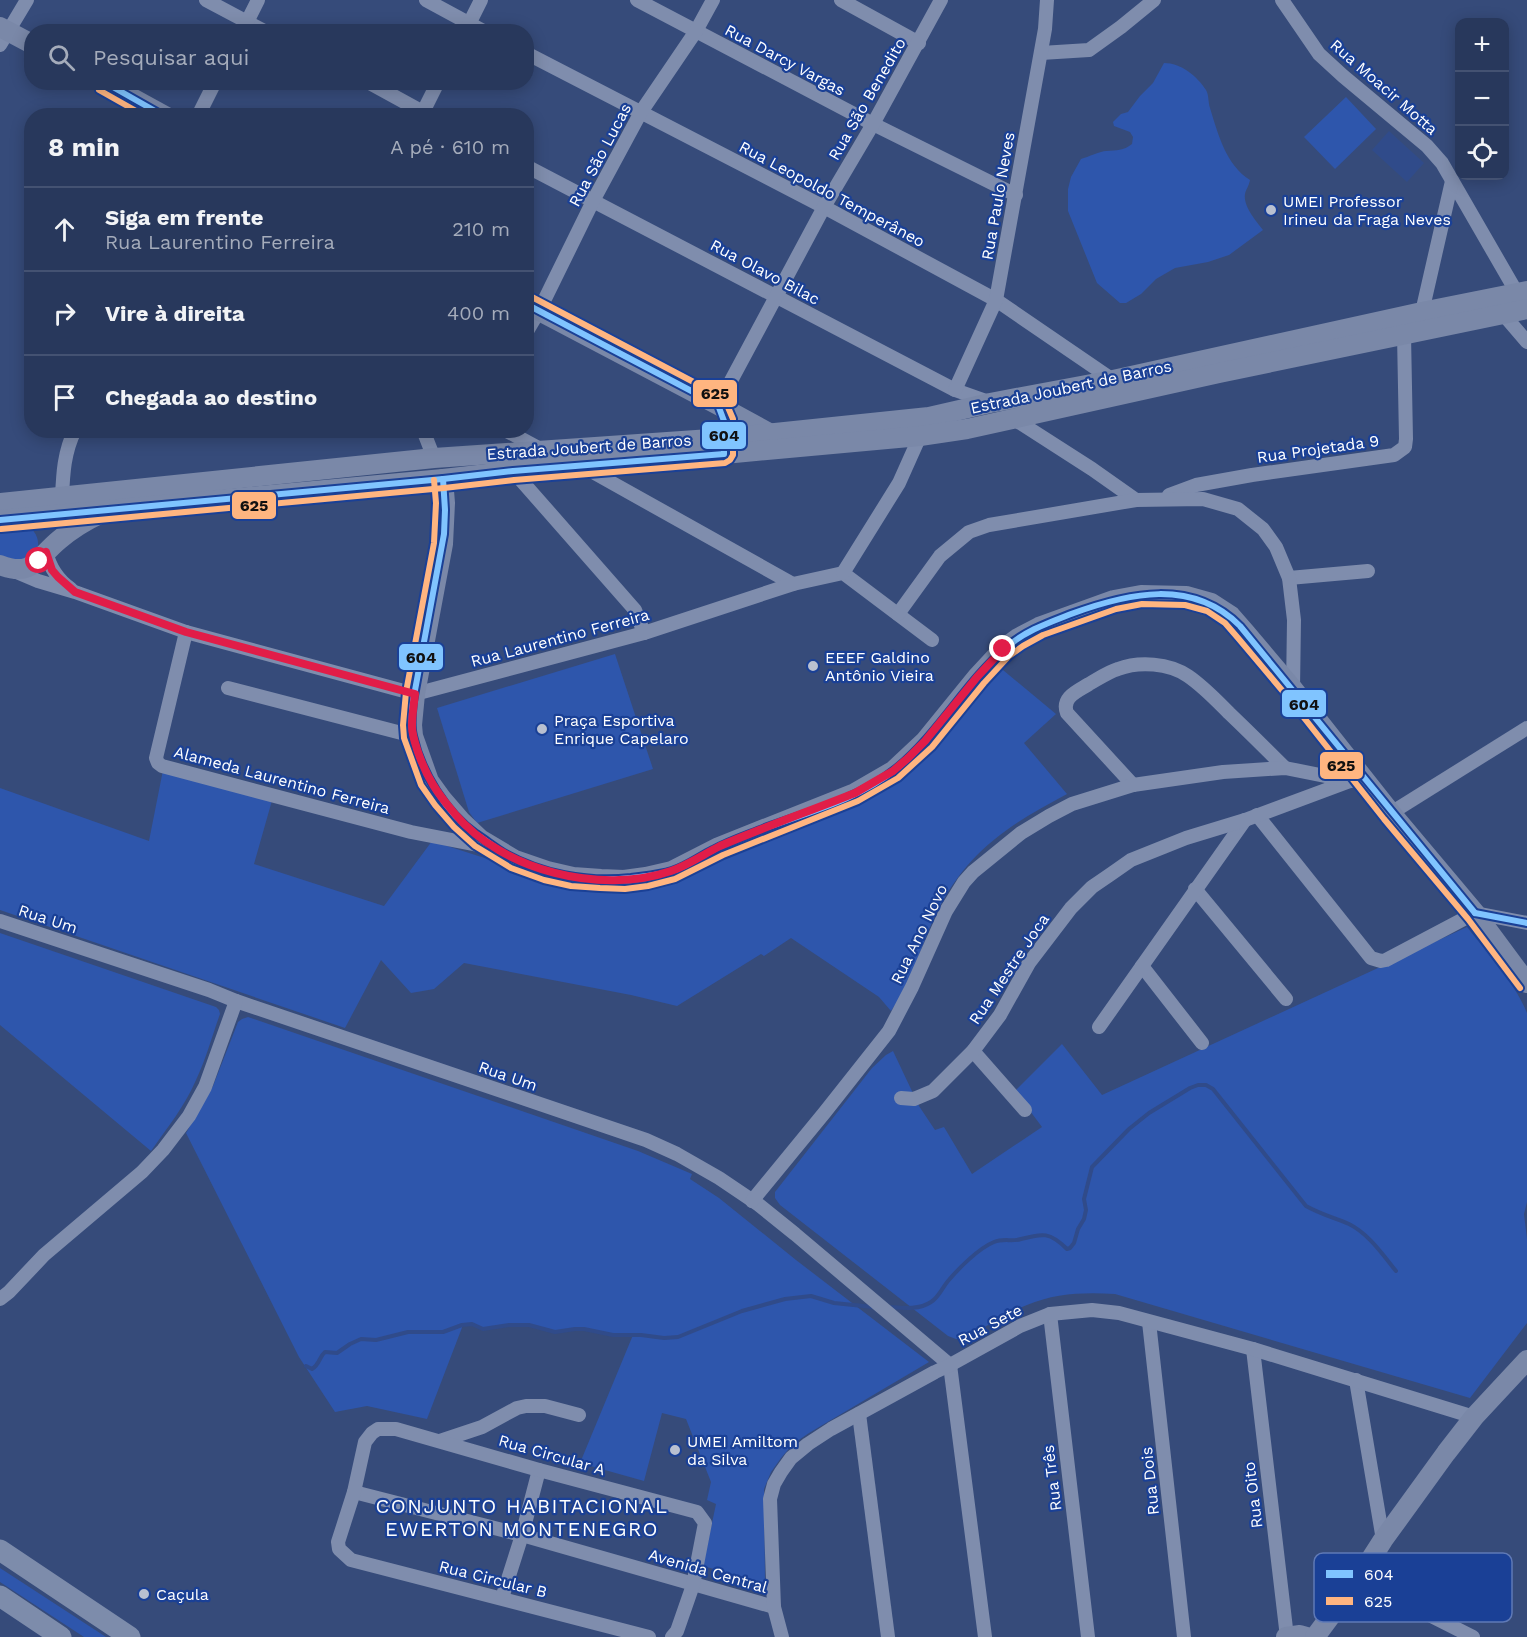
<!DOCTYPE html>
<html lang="pt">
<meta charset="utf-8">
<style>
:root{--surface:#28385c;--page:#303f62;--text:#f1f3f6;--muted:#a5acbb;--line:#445272}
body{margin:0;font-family:"Work Sans",sans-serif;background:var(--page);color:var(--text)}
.controls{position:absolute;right:18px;top:18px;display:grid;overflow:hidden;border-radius:12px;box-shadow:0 3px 15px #0003}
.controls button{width:54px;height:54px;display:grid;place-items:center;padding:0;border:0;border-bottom:2px solid var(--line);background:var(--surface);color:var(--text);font:30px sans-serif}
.stop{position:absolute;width:18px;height:18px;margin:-14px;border:4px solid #e11d48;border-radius:50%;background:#fff}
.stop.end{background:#e11d48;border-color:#fff;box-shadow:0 2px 6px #0008}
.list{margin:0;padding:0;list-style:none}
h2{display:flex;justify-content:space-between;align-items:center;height:78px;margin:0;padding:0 24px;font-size:26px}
h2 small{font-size:20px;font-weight:400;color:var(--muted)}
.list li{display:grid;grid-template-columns:39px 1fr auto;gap:18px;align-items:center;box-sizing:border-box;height:84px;padding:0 24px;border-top:2px solid var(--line)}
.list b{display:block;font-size:22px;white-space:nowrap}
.list p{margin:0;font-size:20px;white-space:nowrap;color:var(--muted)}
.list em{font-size:20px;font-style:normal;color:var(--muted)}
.icon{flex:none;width:33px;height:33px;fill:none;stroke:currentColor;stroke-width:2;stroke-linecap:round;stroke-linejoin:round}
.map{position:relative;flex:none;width:1527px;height:1637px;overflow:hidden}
.search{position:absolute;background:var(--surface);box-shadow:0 3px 15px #0003;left:24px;top:24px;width:510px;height:66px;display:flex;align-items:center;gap:15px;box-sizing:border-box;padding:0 21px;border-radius:24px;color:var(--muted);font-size:22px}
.panel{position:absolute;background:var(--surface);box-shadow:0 3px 15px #0003;left:24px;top:108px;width:510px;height:330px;border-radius:24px}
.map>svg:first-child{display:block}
</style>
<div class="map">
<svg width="1527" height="1637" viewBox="0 0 1527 1637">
<rect width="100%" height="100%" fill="#364b7a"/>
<!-- green -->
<g fill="#2e56ac">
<path d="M1164 63C1181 63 1197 76 1206 90 1209 95 1208 102 1210 108 1218 134 1226 165 1250 180 1249 186 1246 189 1245 194 1243 206 1256 221 1263 230L1229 255 1208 262 1175 268 1156 279 1141 294 1126 303H1120L1097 283 1068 211V189L1071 177 1081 159C1088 157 1101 151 1106 151 1117 150 1123 151 1132 144L1133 137 1130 132 1114 126 1113 122 1121 114 1128 112 1140 96 1153 83Z"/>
<polygon points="1346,97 1376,129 1335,169 1304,137"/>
<path d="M25 525C35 530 39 537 38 548L22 561 0 556V527Z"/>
<polygon points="615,654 653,769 477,823 469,812 437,708"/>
<path d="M997 665 1056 714 1024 743 1067 794C1007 826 966 852 935 916 920 948 912 982 891 1011L879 997 791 938 764 956 761 954 677 1006 631 995 464 963 434 989 411 993 381 960 345 1028 0 910V788L149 841 163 770 273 797 254 864 384 906 432 841 543 877 687 873 870 795 895 783 907 773 928 750Z"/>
<path d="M1467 927C1487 952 1515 983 1527 1013V1202L1524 1214 1527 1239V1323L1470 1398 1115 1294C1085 1292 1055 1293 1027 1305 1005 1313 985 1327 966 1339H956L948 1336 780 1205 775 1198V1192L872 1068 886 1055 893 1051 919 1106 935 1130 944 1127 972 1174 1042 1127 1015 1091 1062 1044 1102 1095Z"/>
<path d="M0 933 216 1007 219 1010 220 1014C212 1036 206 1059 196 1080 185 1106 167 1128 151 1151L0 1025Z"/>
<polygon points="248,1017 638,1151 692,1174 690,1179 719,1198 796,1260 929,1362 809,1433 793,1444 781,1458 771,1472 764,1489 765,1583 703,1566 716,1504 707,1500 711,1482 686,1419 662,1413 644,1481 580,1463 633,1335 613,1335 584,1329 575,1329 555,1332 529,1325 509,1325 483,1329 472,1324 463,1325 427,1419 367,1406 335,1412 299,1357 186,1133 213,1086 238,1022 242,1019"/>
<polygon points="0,1568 106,1637 84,1637 0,1582"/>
</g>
<!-- water -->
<polygon fill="#304b8a" points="1389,131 1424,163 1407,182 1372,150"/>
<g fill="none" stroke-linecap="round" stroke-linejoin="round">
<!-- stream -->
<g stroke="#304b8a" stroke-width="4">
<path d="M890 1307C903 1308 919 1310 931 1302 939 1297 942 1288 948 1281 959 1268 979 1248 994 1242 1004 1238 1012 1242 1021 1239 1043 1233 1050 1232 1067 1249L1070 1248 1074 1243 1078 1229 1084 1219 1086 1210 1084 1199 1092 1167 1129 1129 1149 1113 1190 1088 1198 1085H1206L1213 1089 1306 1206C1320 1214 1335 1218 1349 1224 1369 1234 1383 1255 1396 1271"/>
<path d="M306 1366 312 1369C320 1364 319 1357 325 1352L337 1353 350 1344 361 1339 376 1340 408 1332H443L462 1325 472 1324 483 1329 509 1325H529L555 1332 575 1329H584L613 1335H641L664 1338 678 1337 742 1311 785 1299 811 1296 834 1303 873 1307"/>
</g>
<!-- street -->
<g stroke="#7f8dad" stroke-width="14">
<polyline points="206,0 266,32"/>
<polyline points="426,0 485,32"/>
<polyline points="637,0 873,124 1016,195"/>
<polyline points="841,0 919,43"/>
<polyline points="1282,0 1319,54 1343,76 1427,146 1442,163 1517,293"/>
<polyline points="466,30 481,0"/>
<polyline points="242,32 258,0"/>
<polyline points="0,45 27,0"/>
<polyline points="526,53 824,207 996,300 1113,380"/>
<polyline points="1041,53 1089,50 1121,27 1154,0"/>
<polyline points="368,82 430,116"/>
<polyline points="198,116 215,82"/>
<polyline points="421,116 438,82"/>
<polyline points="526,166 955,390 989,402"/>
<polyline points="1422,312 1452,181"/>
<polyline points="1503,314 1527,342"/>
<polyline points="526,333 539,311 593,201 641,112 696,31 713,0"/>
<polyline points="955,390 996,300 1045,29 1047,0"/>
<polyline points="718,405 824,207 873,124 941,0"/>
<polyline points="1014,419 1092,469 1136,500"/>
<polyline points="423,430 434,458"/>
<polyline points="505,430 542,450"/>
<polyline points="582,466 793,584"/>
<polyline points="513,471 635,610 644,633"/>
<polyline points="1169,495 1196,485 1252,475 1394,455 1405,447 1406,439 1404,335"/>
<path d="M62 497C63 474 64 452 75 430"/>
<path d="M46 552C50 568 58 580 71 589"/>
<polyline points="12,570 38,581 75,592 186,632 415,694 644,633 793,584 843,573 932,640"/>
<polyline points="843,573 899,483 920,436"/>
<polyline points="1289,578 1368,571"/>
<polyline points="898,614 940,556 969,532 989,525 1136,500 1203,499 1238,509 1263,529 1276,547 1289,578 1294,620 1293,689"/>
<polyline points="186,632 156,758 158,763 162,766 411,832 488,847"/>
<polyline points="228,688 413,736"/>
<path d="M1133 785 1067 713C1061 697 1078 691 1089 684 1098 679 1108 672 1118 669 1139 661 1169 663 1188 676 1204 687 1216 700 1229 713 1248 731 1266 749 1285 768"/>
<polyline points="1391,813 1527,728"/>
<polyline points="1257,815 1371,958 1381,961 1386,960 1475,913 1527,923"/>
<polyline points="1195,889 1286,999"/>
<polyline points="0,921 209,990 236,1001 646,1140 677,1154 719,1178 759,1205 795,1234 950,1365 985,1637"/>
<polyline points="1142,966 1202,1043"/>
<polyline points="1099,1027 1245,820"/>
<polyline points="973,1051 1025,1110"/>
<polyline points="901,1098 914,1099 933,1091 973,1051 1000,1015 1029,963 1071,908 1092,887 1111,874 1131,860 1186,838 1245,820 1350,781"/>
<polyline points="752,1201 825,1112 889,1031 912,987 946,911 964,882 973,872 1021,833 1049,816 1072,804 1133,785 1223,772 1285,768 1350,781 1364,778"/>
<polyline points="0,1299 9,1292 44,1255 142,1172 163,1150 189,1116 205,1087 236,1001"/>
<polyline points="1050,1314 1088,1637"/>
<polyline points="1149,1322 1184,1637"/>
<polyline points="1253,1349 1287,1637"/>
<polyline points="1356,1380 1383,1540"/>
<polyline points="859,1414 888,1637"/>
<polyline points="440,1441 482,1427 517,1408 526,1406 545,1406 579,1415"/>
<polyline points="354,1492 522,1535 774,1607"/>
<polyline points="1358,1579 1473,1637"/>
<polyline points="502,1598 522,1535 539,1470"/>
<polyline points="649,1637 351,1560 339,1549 338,1542 354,1492 365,1442 372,1433 378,1429 396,1429 539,1470 697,1512 705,1523 693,1585 677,1631 672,1637"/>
<polyline points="782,1637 774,1607 770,1499 774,1484 781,1472 791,1458 808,1444 831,1429 935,1372 950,1365 1020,1326 1050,1314 1092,1310 1119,1313 1253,1349 1474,1417"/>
</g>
<!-- secondary -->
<g stroke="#7a88a8" stroke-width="20">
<polyline points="0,27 32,44"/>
<polyline points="103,82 165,116"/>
<polyline points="526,304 718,405 771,434"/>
<polyline points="443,479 445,503 443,544 415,694 412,725 413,736 429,781 442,799 461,821 480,839 515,860 547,871 573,877 601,879 624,880 646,877 672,871 719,847 855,793 893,771 925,741 977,677 1003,649 1018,638 1039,627 1114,600 1141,595 1186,596 1211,603 1231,616 1245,632 1293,689 1391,813 1475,913 1527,983"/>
<polyline points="0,503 434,458 725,438 929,417 990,403 1113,380 1422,312 1527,291"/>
<polyline points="0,520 443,479 513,471 724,454 920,436 967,429 1219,373 1527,309"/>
<path d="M0 565C33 578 37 558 59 540 72 529 85 521 100 514"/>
<polyline points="1286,1637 1300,1635 1307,1637"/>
<polyline points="1315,1637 1358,1579 1383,1540 1446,1453 1474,1417 1527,1360"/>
</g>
<!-- primary -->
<g stroke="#7d8cab" stroke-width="21">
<polyline points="0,1550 130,1637"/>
<polyline points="0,1596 61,1637"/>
</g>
<defs>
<g id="bus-1">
<polyline points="104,82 164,116"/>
<path d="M443 479 445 510 444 534 413 701C412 712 410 725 413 736 421 772 446 813 476 834 485 840 493 846 502 852 540 874 587 883 631 878 645 876 659 875 672 871 686 867 699 857 713 850 729 841 748 835 765 828 809 812 859 799 896 769 939 734 965 683 1007 647 1025 631 1048 623 1071 614 1128 593 1192 578 1240 626L1475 913"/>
<polyline points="0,520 443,479 513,471 724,454 724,421 718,405 526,304"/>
<polyline points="1475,913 1527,923"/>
</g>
<g id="bus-2">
<polyline points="99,90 145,116"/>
<polyline points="434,480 436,503 434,543 406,692 403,725 404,738 421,785 435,805 454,827 475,846 511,868 544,880 571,886 600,888 625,889 648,886 675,879 723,855 858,801 898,778 932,747 984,683 1009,656 1023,646 1043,635 1116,609 1142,604 1185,605 1207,611 1225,623 1238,638 1286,695 1384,819 1468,919 1520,988"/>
<polyline points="1,529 444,488 514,480 725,463 730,460 733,455 733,419 724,398 530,296"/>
</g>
</defs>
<!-- bus-1 casing -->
<use href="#bus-1" stroke="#1a4096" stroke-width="10"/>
<!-- bus-2 casing -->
<use href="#bus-2" stroke="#1a4096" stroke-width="10"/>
<!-- bus-1 -->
<use href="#bus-1" stroke="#80c4ff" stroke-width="6"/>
<!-- bus-2 -->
<use href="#bus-2" stroke="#ffb580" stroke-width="6"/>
</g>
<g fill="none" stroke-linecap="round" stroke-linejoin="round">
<!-- route -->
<path stroke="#e11d48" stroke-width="8" d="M39 561 46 552 52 570 58 577 75 592 186 632 415 694C414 704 412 715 412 726 412 735 415 743 418 752 427 778 437 793 455 814 503 871 601 895 671 871 688 865 704 854 720 846 764 827 810 811 855 793L893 771 908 758 925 741 977 677 1003 649"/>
</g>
<!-- markers -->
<g fill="#b9c0d0" stroke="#1a4096" stroke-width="2">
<circle cx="1271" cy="210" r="6"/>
<circle cx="813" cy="666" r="6"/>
<circle cx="542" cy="729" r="6"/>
<circle cx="675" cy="1450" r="6"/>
<circle cx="144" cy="1594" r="6"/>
</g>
<g text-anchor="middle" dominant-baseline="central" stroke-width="4.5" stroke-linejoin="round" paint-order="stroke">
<!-- street labels -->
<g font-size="16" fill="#fff" stroke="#1a4096">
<text transform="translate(785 60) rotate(28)">Rua Darcy Vargas</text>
<text transform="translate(1384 87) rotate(41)">Rua Moacir Motta</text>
<text transform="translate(867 99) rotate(-60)">Rua São Benedito</text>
<text transform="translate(600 155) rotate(-62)">Rua São Lucas</text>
<text transform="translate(832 194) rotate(28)">Rua Leopoldo Temperâneo</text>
<text transform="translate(998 196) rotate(-80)">Rua Paulo Neves</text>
<text transform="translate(765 272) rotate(28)">Rua Olavo Bilac</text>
<text transform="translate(1071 387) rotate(-12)">Estrada Joubert de Barros</text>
<text transform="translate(589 447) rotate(-4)">Estrada Joubert de Barros</text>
<text transform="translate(1318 449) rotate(-8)">Rua Projetada 9</text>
<text transform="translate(560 638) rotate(-15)">Rua Laurentino Ferreira</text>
<text transform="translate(282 780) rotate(15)">Alameda Laurentino Ferreira</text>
<text transform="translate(48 919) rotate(18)">Rua Um</text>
<text transform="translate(919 934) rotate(-64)">Rua Ano Novo</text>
<text transform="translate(1009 969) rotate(-56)">Rua Mestre Joca</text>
<text transform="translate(508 1076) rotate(19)">Rua Um</text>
<text transform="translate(990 1325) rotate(-28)">Rua Sete</text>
<text transform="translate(552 1455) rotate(16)">Rua Circular A</text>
<text transform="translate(1052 1478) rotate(-97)">Rua Três</text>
<text transform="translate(1150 1481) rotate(-96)">Rua Dois</text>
<text transform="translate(1253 1495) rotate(-97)">Rua Oito</text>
<text transform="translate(708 1571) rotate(16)">Avenida Central</text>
<text transform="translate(493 1579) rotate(14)">Rua Circular B</text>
</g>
<!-- poi labels -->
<g font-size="16" fill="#fff" stroke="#1a4096" text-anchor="start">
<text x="1283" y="201">UMEI Professor<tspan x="1283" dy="18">Irineu da Fraga Neves</tspan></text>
<text x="825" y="657">EEEF Galdino<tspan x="825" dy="18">Antônio Vieira</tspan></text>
<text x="554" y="720">Praça Esportiva<tspan x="554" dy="18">Enrique Capelaro</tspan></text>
<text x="687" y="1441">UMEI Amiltom<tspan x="687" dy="18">da Silva</tspan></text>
<text x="156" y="1594">Caçula</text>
</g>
<!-- quarter labels -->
<g font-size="20" letter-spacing="1.5" fill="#fff" stroke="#1a4096">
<text x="522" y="1506">CONJUNTO HABITACIONAL<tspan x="522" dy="23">EWERTON MONTENEGRO</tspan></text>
</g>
</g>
<!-- legend -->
<rect x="1314" y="1553" width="198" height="69" rx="9" fill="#1a4096" stroke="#5f79b6" stroke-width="1.5"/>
<rect x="1326" y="1570" width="27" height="8" fill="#80c4ff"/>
<rect x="1326" y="1597" width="27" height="8" fill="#ffb580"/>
<g font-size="16" fill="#fff">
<text x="1364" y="1580">604</text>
<text x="1364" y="1607">625</text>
</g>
<g stroke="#1a4096" stroke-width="2">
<rect x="692" y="379" width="46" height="29" rx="6" fill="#ffb580"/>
<rect x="701" y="421" width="46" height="29" rx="6" fill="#80c4ff"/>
<rect x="231" y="491" width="46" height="29" rx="6" fill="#ffb580"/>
<rect x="398" y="643" width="46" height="28" rx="6" fill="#80c4ff"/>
<rect x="1281" y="689" width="46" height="29" rx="6" fill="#80c4ff"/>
<rect x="1319" y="751" width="45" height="29" rx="6" fill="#ffb580"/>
</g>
<g font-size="16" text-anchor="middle" font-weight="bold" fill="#111">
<text x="715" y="399">625</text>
<text x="724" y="441">604</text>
<text x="254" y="511">625</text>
<text x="421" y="663">604</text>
<text x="1304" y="710">604</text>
<text x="1341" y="771">625</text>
</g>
</svg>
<div class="controls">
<button>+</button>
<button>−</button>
<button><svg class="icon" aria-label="locate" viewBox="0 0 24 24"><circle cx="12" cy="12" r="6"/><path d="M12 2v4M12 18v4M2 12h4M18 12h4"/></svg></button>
</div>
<div class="stop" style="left:39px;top:561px"></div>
<div class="stop end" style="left:1003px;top:649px"></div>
<div class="search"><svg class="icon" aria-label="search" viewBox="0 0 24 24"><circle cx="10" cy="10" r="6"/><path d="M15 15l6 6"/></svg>Pesquisar aqui</div>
<section class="panel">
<h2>8 min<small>A pé · 610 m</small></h2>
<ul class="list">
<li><svg class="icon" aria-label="ahead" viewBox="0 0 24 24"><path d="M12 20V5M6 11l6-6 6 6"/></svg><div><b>Siga em frente</b><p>Rua Laurentino Ferreira</p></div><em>210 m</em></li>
<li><svg class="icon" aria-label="right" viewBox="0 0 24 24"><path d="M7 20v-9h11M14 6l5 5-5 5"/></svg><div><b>Vire à direita</b></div><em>400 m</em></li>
<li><svg class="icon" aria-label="arrive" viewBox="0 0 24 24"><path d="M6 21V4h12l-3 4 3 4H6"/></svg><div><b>Chegada ao destino</b></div></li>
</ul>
</section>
</div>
